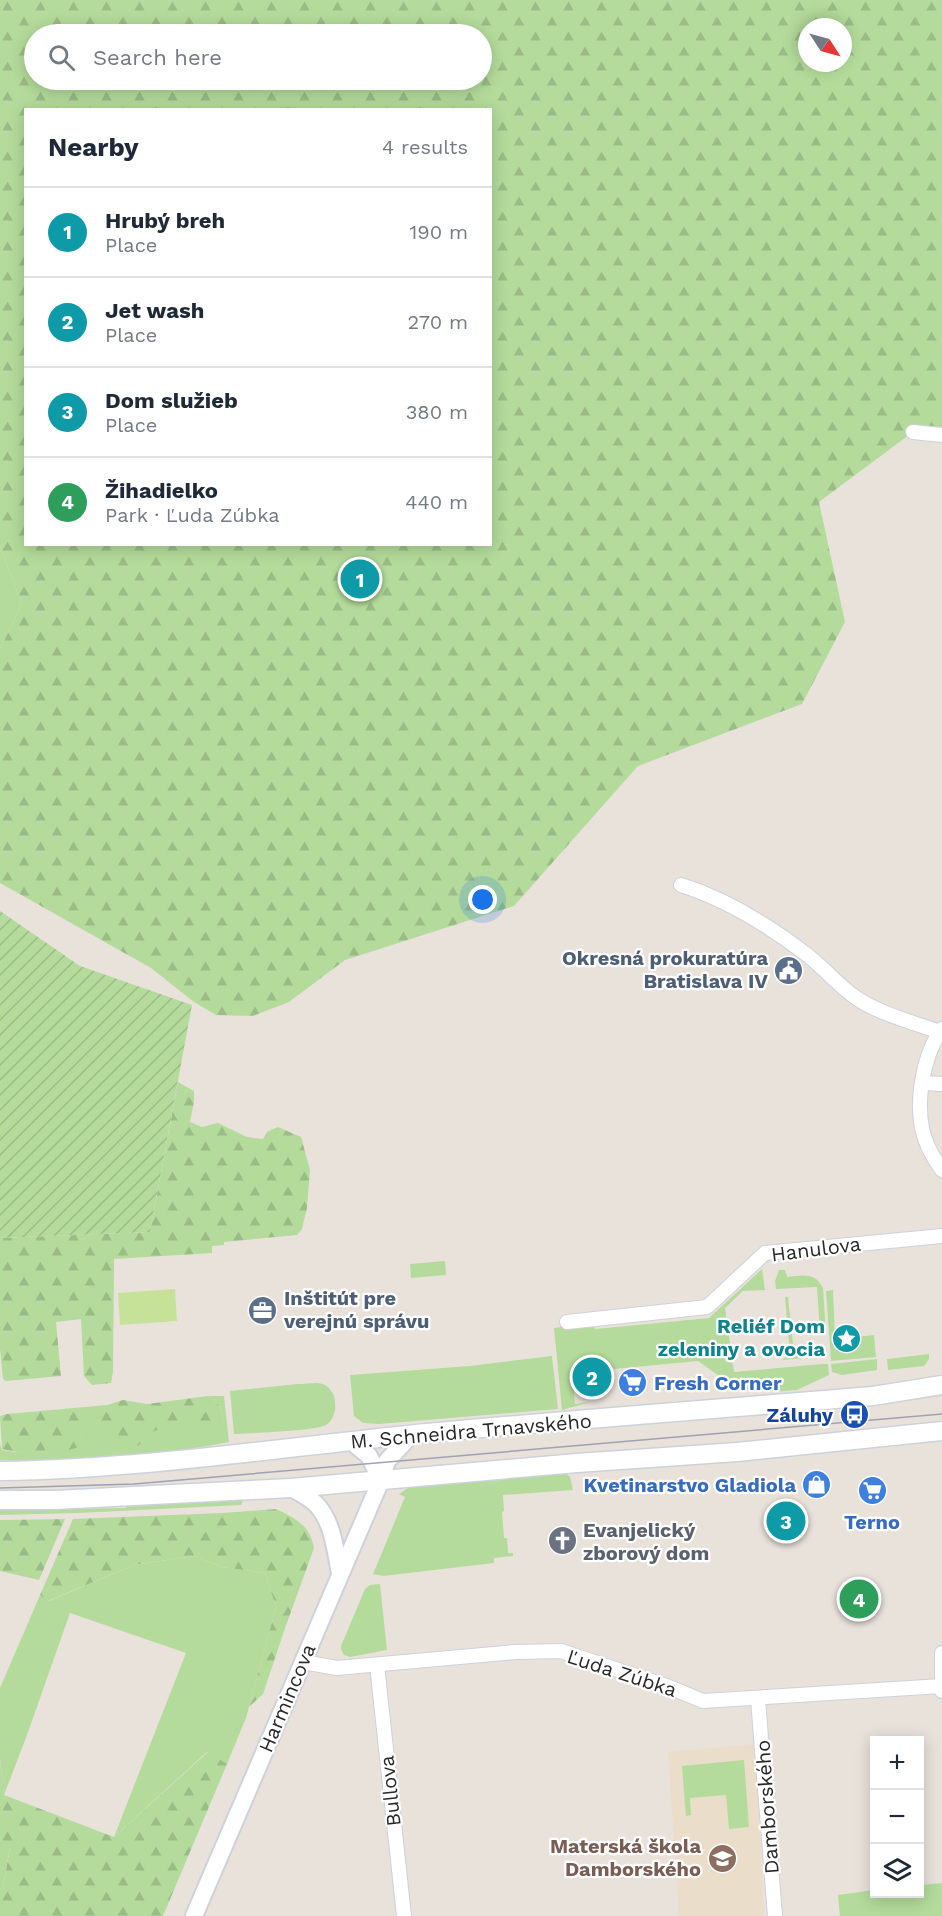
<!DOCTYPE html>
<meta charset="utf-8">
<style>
:root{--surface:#fff;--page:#f6f6f7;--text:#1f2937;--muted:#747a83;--line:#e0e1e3;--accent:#b45309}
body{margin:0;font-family:"Work Sans",sans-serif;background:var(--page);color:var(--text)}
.controls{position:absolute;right:18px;bottom:18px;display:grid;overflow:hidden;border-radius:0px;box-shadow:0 3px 15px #0003}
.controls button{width:54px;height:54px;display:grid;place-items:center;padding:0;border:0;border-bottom:2px solid var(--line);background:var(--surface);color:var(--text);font:30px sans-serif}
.compass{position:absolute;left:798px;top:18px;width:54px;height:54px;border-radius:50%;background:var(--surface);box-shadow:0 3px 15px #0003;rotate:126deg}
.you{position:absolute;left:483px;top:900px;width:21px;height:21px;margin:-15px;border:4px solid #fff;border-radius:50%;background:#1a73e8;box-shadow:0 0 0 9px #1a73e833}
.badge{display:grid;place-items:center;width:39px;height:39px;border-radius:50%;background:var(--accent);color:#fff;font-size:20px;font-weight:700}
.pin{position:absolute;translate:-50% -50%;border:3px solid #fff;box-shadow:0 2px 6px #0006}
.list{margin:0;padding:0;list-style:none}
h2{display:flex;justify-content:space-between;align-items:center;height:78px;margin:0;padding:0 24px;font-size:26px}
h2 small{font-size:20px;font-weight:400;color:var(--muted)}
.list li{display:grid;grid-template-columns:39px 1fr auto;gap:18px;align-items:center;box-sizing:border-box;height:90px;padding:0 24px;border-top:2px solid var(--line)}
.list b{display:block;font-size:22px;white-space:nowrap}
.list p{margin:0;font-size:20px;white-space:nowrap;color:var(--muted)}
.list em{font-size:20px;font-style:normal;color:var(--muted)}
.icon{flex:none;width:33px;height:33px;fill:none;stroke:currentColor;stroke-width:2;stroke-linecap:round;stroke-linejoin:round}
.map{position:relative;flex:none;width:942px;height:1916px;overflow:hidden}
.search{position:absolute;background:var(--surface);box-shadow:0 3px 15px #0003;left:24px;top:24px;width:468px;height:66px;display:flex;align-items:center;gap:15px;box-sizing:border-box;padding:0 21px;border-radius:33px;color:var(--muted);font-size:22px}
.panel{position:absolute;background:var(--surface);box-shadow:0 3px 15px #0003;left:24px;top:108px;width:468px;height:438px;border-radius:0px}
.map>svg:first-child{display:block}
</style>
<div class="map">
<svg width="942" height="1916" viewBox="0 0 942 1916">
<defs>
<pattern id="forest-firs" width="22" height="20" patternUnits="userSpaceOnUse" patternTransform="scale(1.5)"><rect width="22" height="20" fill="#b4db9b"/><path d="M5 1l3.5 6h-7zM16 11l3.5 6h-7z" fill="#9bbc86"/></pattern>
<pattern id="garden-furrows" width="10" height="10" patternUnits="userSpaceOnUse" patternTransform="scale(1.5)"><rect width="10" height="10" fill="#b4db9b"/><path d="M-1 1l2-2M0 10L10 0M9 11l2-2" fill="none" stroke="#9bbc86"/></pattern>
</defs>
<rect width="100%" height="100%" fill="#e9e2db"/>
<!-- education -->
<polygon fill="#eadecb" points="755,1744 764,1916 679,1916 668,1752"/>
<!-- grass -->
<g fill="#b4db9b">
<polygon points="0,546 22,604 0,649"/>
<polygon points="445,1261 446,1275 411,1278 410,1264"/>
<polygon points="762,1269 765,1290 743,1291 725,1308 734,1372 822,1364 828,1364 829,1375 797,1390 775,1392 734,1389 728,1387 729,1383 698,1361 572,1373 575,1404 591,1402 562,1410 554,1328 591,1323 595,1329 709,1318"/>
<path d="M779 1270H785L787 1277C802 1275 816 1272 823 1288L826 1334H820L817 1287 776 1289 775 1281Z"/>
<polygon points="833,1290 835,1339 874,1335 876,1357 831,1361 826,1291"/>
<polygon points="785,1297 788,1297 794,1353 805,1358 782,1360 790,1354"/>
<polygon points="929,1354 929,1359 924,1366 888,1370 887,1359"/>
<polygon points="552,1356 558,1409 379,1424 363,1423 354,1416 350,1375 470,1366"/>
<polygon points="877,1359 877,1370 842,1375 832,1372 831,1364"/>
<path d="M298 1384C306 1384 318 1381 325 1385 338 1392 339 1417 326 1425 316 1431 250 1433 234 1434L230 1391Z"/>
<path d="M208 1396H224L229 1442C154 1457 76 1462 0 1460V1444L2 1450C37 1456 51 1449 83 1437L76 1425 81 1417 98 1424 138 1446C142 1442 146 1435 151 1432 168 1421 204 1425 223 1427 224 1413 221 1403 208 1396Z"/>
<polygon points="565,1473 570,1477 573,1490 503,1495 504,1511 502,1512 504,1538 507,1538 508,1553 513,1553 513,1556 494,1558 494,1563 383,1576 373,1574 405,1497 399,1494 411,1486"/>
<polygon points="241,1500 243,1501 241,1505 78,1513 0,1515 0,1508 55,1507 55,1509 126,1508 126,1505"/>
<polygon points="194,1556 222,1567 265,1573 276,1607 246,1718 227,1764 207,1752 114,1837 186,1653 70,1613 27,1735 4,1795 0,1759 0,1688 40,1595 49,1601 134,1565"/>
<polygon points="380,1584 387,1650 350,1657 344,1655 341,1649 341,1646 365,1589 370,1585"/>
<polygon points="875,1584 876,1612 843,1614 841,1585"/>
<polygon points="744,1760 749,1827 729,1829 726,1795 690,1798 691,1815 686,1816 682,1766"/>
<polygon points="0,1838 10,1847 3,1887 0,1889"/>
<polygon points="942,1883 942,1916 840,1916 838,1895 874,1890 874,1894 920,1894 920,1885"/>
</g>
<!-- forest -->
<g fill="url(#forest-firs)" fill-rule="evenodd">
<path d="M0 0H942V435L913 432 819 502 845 622 802 704 638 766 514 906 345 960 289 1002 253 1016 216 1015 194 1002 151 968 0 883V649L22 604 0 546ZM807 27H843V63H807ZM34 34H482V80H34ZM26 110H490V544H26Z"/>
<polygon points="178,1082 194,1091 194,1102 190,1122 202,1127 218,1123 247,1137 263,1139 267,1132 278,1127 301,1137 310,1170 307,1208 302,1229 297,1235 224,1242 224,1245 212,1246 212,1253 114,1259 113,1372 111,1383 92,1385 84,1376 81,1319 56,1322 61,1376 6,1381 3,1379 0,1349 0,1238 150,1232"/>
<path d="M208 1396C221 1403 224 1413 223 1427L213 1429 204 1425 199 1431 188 1425 162 1428 152 1432 138 1446 105 1437 98 1424 81 1418 77 1425 83 1437 81 1446C59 1455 25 1455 2 1449L0 1416 7 1414 107 1405 123 1400 147 1404Z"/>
<path d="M276 1509C295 1518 310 1525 314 1548L284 1631 263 1694 249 1707 276 1607 265 1573 222 1567 194 1556 134 1565 48 1601 40 1595 73 1519 222 1513Z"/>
<polygon points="65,1519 39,1580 0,1571 0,1520"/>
<polygon points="208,1752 227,1764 163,1916 0,1916 0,1889 3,1887 10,1848 0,1838 0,1759 4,1795 114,1837"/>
</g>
<!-- garden -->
<polygon fill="url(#garden-furrows)" points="0,911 80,966 192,1005 150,1232 0,1238"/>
<!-- pitch -->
<polygon fill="#c6e298" points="175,1289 177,1321 120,1325 118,1293"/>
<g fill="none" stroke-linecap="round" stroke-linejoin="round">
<defs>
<g id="minor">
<polyline points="913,432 942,435"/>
<path d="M681 885C726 899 768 925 806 954 822 966 835 982 851 994 873 1012 912 1022 940 1032"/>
<path d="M942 1029C924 1053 916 1098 922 1128 925 1143 933 1158 942 1170"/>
<polyline points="923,1083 942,1084"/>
<polyline points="567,1322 707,1307 765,1253 942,1236"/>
<polyline points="942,1653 942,1691"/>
<polyline points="303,1662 337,1668 515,1652 561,1651 669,1687 703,1701 942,1686"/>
<polyline points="377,1665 404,1916"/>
<polyline points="758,1699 775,1916"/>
</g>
<g id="tertiary">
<polyline points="351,1441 369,1456 381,1480"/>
<path d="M291 1488C299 1492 308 1497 315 1503 333 1521 335 1549 340 1573"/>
<polyline points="194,1916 381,1480 387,1461 411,1435"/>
</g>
<g id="secondary">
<path d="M0 1471C137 1469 271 1449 407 1435 562 1420 718 1409 873 1396L942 1385"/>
<polyline points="0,1500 55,1500 291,1488 577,1463 737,1452 942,1431"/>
</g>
</defs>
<!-- minor casing -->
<use href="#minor" stroke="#cdd1dc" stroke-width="16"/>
<!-- tertiary casing -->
<use href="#tertiary" stroke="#cdd1dc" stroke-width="20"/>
<!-- secondary casing -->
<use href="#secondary" stroke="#cdd1dc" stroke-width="21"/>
<!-- minor -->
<use href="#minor" stroke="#fff" stroke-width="14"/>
<!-- tertiary -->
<use href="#tertiary" stroke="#fff" stroke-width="16"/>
<!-- secondary -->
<use href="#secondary" stroke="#fff" stroke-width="18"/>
<!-- tram -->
<polyline stroke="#9ea2b1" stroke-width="1.5" points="0,1488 134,1484 942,1414"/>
</g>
<!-- icons -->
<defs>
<symbol id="civic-disc" viewBox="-11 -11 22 22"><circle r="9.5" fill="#5c6f8a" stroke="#fff"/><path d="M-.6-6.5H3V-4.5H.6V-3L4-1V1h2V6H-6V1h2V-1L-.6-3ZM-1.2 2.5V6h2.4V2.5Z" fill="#fff"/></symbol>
<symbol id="office-disc" viewBox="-11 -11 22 22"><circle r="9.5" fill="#5c6f8a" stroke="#fff"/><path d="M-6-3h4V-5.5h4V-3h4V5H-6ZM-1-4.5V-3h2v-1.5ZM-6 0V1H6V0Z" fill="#fff"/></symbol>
<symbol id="sight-disc" viewBox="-11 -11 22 22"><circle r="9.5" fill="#0f9aa8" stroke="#fff"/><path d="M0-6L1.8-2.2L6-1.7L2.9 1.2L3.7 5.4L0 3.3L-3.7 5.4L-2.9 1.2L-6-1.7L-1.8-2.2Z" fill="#fff"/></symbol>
<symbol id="supermarket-disc" viewBox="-11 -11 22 22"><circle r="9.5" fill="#3f7fe0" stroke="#fff"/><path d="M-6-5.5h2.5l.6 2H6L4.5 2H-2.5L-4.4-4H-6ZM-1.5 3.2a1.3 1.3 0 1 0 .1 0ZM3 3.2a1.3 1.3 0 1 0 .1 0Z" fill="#fff"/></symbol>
<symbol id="bus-disc" viewBox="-11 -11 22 22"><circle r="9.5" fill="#1a4fb4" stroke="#fff"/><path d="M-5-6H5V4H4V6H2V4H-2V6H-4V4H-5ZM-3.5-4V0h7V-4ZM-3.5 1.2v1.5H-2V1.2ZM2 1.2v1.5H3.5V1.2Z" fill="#fff"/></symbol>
<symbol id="shop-disc" viewBox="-11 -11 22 22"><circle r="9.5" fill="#3f7fe0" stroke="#fff"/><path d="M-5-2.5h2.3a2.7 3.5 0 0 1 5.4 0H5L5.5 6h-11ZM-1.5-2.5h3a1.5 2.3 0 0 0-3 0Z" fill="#fff"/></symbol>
<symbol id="church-disc" viewBox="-11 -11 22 22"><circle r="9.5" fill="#6b7280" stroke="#fff"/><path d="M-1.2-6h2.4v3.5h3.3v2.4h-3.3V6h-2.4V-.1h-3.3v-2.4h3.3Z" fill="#fff"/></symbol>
<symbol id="school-disc" viewBox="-11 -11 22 22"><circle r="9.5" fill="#8d6e63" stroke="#fff"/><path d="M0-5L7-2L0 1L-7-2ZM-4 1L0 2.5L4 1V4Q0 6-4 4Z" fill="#fff"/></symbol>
</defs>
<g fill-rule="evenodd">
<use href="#civic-disc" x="772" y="954" width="33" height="33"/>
<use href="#office-disc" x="246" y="1294" width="33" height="33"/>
<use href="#sight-disc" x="830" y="1322" width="33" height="33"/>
<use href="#supermarket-disc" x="616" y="1366" width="33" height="33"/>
<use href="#bus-disc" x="838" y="1398" width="33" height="33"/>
<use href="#shop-disc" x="800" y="1468" width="33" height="33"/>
<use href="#supermarket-disc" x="856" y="1474" width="33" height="33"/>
<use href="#church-disc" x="546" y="1524" width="33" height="33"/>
<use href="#school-disc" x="706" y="1842" width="33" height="33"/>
</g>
<g text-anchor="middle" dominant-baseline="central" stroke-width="4.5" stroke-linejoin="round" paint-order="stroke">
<!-- service labels -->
<g font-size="20" font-weight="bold" fill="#4e5e75" stroke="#fff" text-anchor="end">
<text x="768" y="958">Okresná prokuratúra<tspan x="768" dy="23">Bratislava IV</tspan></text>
<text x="284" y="1298" text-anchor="start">Inštitút pre<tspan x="284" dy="23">verejnú správu</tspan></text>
</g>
<!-- street labels -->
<g font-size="20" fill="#282828" stroke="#fff">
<text transform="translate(816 1249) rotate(-7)">Hanulova</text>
<text transform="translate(471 1431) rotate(-5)">M. Schneidra Trnavského</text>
<text transform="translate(622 1673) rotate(18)">Ľuda Zúbka</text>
<text transform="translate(287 1698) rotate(-67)">Harmincova</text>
<text transform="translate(390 1791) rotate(-96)">Bullova</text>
<text transform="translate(767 1807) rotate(-94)">Damborského</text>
</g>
<!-- culture labels -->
<g font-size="20" font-weight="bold" fill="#0d838f" stroke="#fff" text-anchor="end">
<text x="825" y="1326">Reliéf Dom<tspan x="825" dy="23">zeleniny a ovocia</tspan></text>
</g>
<!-- shop labels -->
<g font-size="20" font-weight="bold" fill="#366cbe" stroke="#fff" text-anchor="start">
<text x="654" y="1383">Fresh Corner</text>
<text x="796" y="1485" text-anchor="end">Kvetinarstvo Gladiola</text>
<text x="872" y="1522" text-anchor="middle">Terno</text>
</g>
<!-- transit labels -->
<g font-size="20" font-weight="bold" fill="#164399" stroke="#fff" text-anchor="end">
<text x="833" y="1415">Záluhy</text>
</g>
<!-- worship labels -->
<g font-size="20" font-weight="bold" fill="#5b616d" stroke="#fff" text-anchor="start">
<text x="583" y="1530">Evanjelický<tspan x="583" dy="23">zborový dom</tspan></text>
</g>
<!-- education labels -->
<g font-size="20" font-weight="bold" fill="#785e54" stroke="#fff" text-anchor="end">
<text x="701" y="1846">Materská škola<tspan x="701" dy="23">Damborského</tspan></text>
</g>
</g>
</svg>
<div class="controls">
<button>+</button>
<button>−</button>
<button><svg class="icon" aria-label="layers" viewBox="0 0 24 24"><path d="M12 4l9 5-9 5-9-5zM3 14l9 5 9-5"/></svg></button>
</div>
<svg class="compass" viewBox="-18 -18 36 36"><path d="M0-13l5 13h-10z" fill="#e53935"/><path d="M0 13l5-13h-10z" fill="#747a83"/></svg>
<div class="you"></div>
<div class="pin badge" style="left:360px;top:579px;background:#0f9aa8">1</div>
<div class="pin badge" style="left:592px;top:1377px;background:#0f9aa8">2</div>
<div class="pin badge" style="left:786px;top:1521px;background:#0f9aa8">3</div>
<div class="pin badge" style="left:859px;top:1599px;background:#2e9e5b">4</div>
<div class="search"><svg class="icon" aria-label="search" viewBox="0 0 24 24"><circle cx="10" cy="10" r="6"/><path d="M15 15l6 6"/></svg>Search here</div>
<section class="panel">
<h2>Nearby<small>4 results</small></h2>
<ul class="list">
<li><span class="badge" style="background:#0f9aa8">1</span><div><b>Hrubý breh</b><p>Place</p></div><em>190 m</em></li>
<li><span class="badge" style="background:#0f9aa8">2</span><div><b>Jet wash</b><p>Place</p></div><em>270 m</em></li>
<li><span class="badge" style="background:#0f9aa8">3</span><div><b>Dom služieb</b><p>Place</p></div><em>380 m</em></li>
<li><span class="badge" style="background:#2e9e5b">4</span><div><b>Žihadielko</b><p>Park · Ľuda Zúbka</p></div><em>440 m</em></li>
</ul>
</section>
</div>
